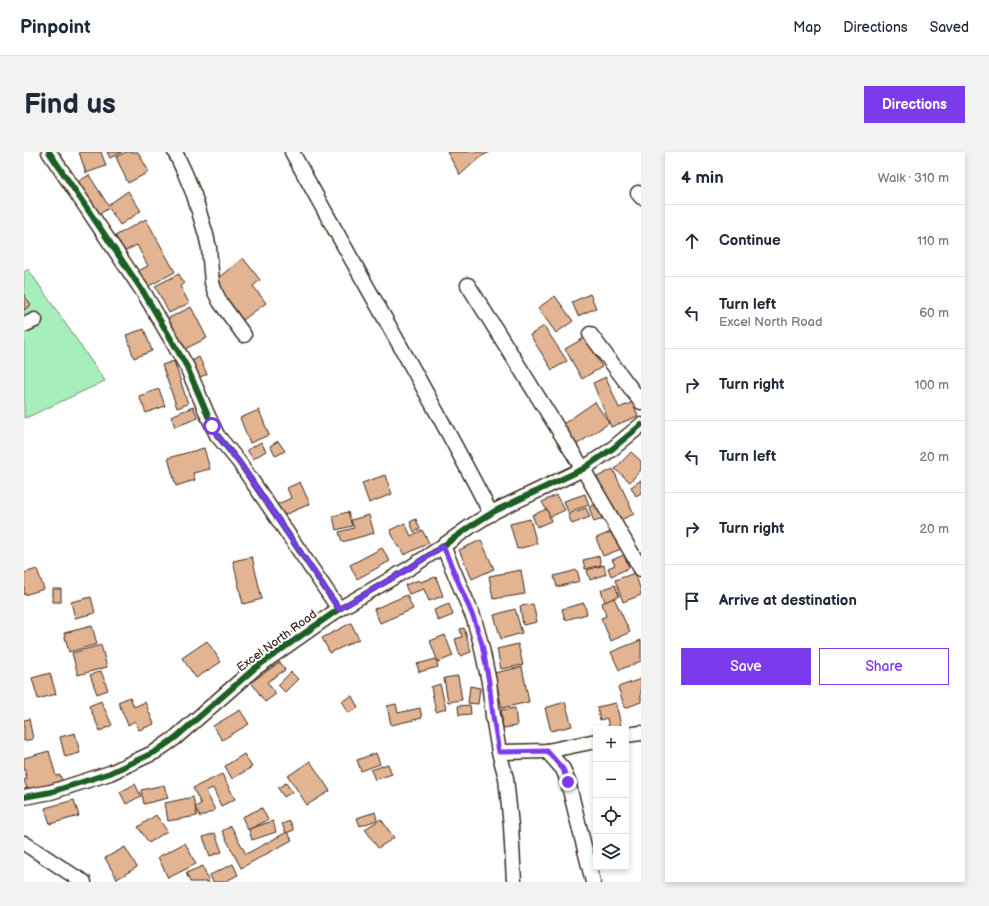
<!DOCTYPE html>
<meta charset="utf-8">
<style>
:root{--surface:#fff;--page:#f2f2f3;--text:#1f2937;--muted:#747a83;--line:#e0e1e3;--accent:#7c3aed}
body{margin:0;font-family:"Balsamiq Sans",sans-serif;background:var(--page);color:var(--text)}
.controls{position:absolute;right:12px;bottom:12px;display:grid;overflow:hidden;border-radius:0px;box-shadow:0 2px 6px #0003}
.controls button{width:36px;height:36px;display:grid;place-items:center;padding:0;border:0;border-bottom:1px solid var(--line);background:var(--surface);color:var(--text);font:20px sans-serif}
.stop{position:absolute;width:12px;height:12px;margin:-9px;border:3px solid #7c3aed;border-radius:50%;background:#fff}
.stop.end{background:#7c3aed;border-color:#fff;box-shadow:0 1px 4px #0008}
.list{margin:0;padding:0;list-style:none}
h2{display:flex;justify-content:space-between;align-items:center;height:52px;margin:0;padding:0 16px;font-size:17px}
h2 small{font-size:13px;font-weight:400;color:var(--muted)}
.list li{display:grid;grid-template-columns:26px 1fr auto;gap:12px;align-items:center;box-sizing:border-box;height:72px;padding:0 16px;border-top:1px solid var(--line)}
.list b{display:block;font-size:15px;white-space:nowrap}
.list p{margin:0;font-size:13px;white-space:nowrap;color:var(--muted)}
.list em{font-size:13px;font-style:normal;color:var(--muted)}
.actions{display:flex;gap:8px;padding:12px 16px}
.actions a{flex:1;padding:9px 0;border:1px solid var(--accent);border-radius:0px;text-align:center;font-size:14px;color:var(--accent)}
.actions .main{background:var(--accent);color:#fff}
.icon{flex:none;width:22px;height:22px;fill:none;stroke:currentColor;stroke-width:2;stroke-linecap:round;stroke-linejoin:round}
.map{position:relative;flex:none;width:617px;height:730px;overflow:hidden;border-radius:0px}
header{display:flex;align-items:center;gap:24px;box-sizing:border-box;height:56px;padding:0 20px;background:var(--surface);border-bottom:1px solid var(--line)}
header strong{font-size:19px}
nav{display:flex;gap:22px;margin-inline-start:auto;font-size:14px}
.intro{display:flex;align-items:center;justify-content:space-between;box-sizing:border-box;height:96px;padding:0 24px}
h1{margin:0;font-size:28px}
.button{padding:10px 18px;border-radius:0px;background:var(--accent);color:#fff;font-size:14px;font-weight:700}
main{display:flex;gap:24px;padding:0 24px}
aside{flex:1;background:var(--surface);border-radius:0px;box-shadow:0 2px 6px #0003}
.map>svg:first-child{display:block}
</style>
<header>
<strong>Pinpoint</strong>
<nav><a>Map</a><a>Directions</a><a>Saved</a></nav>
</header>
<div class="intro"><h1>Find us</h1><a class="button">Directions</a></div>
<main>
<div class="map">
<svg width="617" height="730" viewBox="0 0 617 730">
<rect width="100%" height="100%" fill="#fff"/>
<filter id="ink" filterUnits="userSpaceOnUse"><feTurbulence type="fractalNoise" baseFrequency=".025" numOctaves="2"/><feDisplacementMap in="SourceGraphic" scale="8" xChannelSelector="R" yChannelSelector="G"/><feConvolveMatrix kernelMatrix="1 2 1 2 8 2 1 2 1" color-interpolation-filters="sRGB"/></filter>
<g filter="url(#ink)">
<!-- green -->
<polygon fill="#a6eebc" stroke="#708c6d" points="4,117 81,229 4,265 0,266 0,120"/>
<!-- building -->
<g fill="#e2b492" stroke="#3b2a1e">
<polygon points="55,0 77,0 82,14 62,21"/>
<polygon points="83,0 98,0 86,6"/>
<polygon points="102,0 114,0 125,20 104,31 92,5"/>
<polygon points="423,0 466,0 456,5 436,23"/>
<polygon points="65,23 84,53 104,39 117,59 96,73 85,56 74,63 52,31"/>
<polygon points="122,67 151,120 121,136 112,120 124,114 113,93 99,100 91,84"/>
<polygon points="219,106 236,128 229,134 242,151 215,171 207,160 210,158 189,130"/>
<polygon points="155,122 160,132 156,134 165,151 145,161 131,134"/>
<polygon points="566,142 572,156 554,164 548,150"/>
<polygon points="0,143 7,153 0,158"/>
<polygon points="531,144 549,169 532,181 514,156"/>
<polygon points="167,155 183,186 159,198 143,167"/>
<polygon points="520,174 543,209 528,218 506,183"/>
<polygon points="120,177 128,199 110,206 102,183"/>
<polygon points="562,185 578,215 558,227 541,197"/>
<polygon points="175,205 183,222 174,226 166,210"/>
<polygon points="150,209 164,252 153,256 138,213"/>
<polygon points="582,225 595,256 609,250 614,264 587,275 569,231"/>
<polygon points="135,237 141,254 122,261 115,244"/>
<polygon points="571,250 585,271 549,295 536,274"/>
<polygon points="169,255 174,266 151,275 147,264"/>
<polygon points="235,258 245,283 226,291 216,266"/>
<polygon points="254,289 261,299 252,304 246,294"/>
<polygon points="237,290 242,299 229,307 223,298"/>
<polygon points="180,296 186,317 169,321 171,328 152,334 144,306"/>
<polygon points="607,300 617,309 617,318 606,330 591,317"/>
<polygon points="589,317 610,362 594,369 573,325"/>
<polygon points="361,323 368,342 345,351 338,331"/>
<polygon points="617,328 617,341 612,344 607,335"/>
<polygon points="276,330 286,352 258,364 252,353 267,346 263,336"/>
<polygon points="561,342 565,353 544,360 540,349"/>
<polygon points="532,343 541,358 526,365 518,350"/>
<polygon points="573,352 578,367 570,370 565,355"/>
<polygon points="562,356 566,365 548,372 544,362"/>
<polygon points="523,357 527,369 513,375 508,363"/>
<polygon points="324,360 328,374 312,378 309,364"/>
<polygon points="345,363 350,381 318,390 315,380 330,376 327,368"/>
<polygon points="392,367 396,377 390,380 386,370"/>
<polygon points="506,367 513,392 493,397 486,372"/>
<polygon points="381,371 387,384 398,378 405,391 380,403 376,395 374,395 366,378"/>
<polygon points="589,379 597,397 579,404 572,386"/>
<polygon points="457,388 470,417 448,427 435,398"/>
<polygon points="358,396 366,409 333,427 326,413"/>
<polygon points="600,403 605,416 587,424 584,416 591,413 588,408"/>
<polygon points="575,404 577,413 561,417 559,408"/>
<polygon points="228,405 238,447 219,452 209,409"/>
<polygon points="580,413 582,422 566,428 563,418"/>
<polygon points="13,417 20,437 0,443 0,421"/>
<polygon points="497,418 501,442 469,447 465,424"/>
<polygon points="553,418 556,429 533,435 530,424"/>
<polygon points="611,421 617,439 617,443 599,450 591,428"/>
<polygon points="412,425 419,444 405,449 400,437 385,442 381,433 395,428 396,430"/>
<polygon points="591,433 595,444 581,450 577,438"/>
<rect x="29" y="437" width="8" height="13"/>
<polygon points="383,443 389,457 356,471 350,457"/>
<polygon points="67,445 71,461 51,466 47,450"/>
<polygon points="590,446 606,480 587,489 577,466 582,464 578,451"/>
<polygon points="560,451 563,462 541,468 538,457"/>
<polygon points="425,452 429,463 414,469 410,458"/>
<polygon points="509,452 513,470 499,473 496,454"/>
<polygon points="491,457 498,481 477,487 470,463"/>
<polygon points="327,471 335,487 306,501 298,486"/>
<polygon points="68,474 73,492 45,500 40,481"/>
<polygon points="440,476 447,500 436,504 431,487 438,485 436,477"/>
<polygon points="421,483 429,504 414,510 406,489"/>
<polygon points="617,488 617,509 595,518 587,500"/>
<polygon points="183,489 197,510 172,526 158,506"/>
<polygon points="494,492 499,513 477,517 473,497"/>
<polygon points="77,493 83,515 54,523 48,501"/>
<polygon points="412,507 414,515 395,520 393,512"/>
<polygon points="256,510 261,518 243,530 252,542 241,550 227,530"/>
<polygon points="498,515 505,550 478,556 470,521"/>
<polygon points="77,519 84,538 73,542 66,523"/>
<polygon points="267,520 274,527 261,540 254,533"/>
<polygon points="26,521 32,542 14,547 8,526"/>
<polygon points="434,524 438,548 424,550 420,526"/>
<polygon points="617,527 617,550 601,556 594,535"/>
<polygon points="416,532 422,557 412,560 407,535"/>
<polygon points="446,534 456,536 454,552 444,551"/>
<polygon points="328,544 334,556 324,561 318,549"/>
<polygon points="106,545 110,555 121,550 130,572 115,578 111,569 104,573 94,550"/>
<polygon points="77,549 88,573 76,579 65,554"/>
<polygon points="541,550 548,574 527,579 521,556"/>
<polygon points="592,551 597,574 585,577 583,566 576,568 573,555"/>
<polygon points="372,552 374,561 396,556 398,566 367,573 363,554"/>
<polygon points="446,553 447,562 435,563 434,554"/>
<polygon points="491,556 493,574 479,576 477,558"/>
<polygon points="216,558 225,572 198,588 189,574"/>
<polygon points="5,567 9,587 0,589 0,568"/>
<polygon points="51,581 56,601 41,605 36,585"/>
<polygon points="25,599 32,624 36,623 39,631 4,640 0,628 3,627 0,616 0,606"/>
<polygon points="352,601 356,612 337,619 333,608"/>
<polygon points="220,602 228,615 208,627 201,614"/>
<polygon points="286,609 306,639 283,653 264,624"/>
<polygon points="364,612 368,622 351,628 347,618"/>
<polygon points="198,622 211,647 197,654 189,636 182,639 191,658 176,665 171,655 177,652 169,636"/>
<polygon points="262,631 268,640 260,645 254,636"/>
<polygon points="111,632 117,644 102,652 96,640"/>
<polygon points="140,633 144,646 120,652 117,638"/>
<polygon points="169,645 173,664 144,669 141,651"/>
<polygon points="50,648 55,664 26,672 21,656"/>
<polygon points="238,656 244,668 224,678 218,665"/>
<polygon points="351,660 353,668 336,674 333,666"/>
<polygon points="132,663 143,679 125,691 114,675"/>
<polygon points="357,667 370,686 354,696 341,677"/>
<polygon points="249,669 252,680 228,688 225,677"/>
<polygon points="266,669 270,678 262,681 258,672"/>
<polygon points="207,674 222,702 263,680 268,688 217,716 198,679"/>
<polygon points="191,681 198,700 186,704 179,685"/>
<polygon points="161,691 172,712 144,726 134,705"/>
<polygon points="101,695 113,715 93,727 81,706"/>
<polygon points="209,712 214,723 200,730 189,730 186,723"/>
<polygon points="179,714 185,730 166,730 162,721"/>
</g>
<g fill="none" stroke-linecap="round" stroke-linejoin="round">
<defs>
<g id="minor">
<polyline points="25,0 120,141 147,187 163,215 184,264 193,283 215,310 315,457"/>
<polyline points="151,0 160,19 170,43 182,83 185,96 188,131 191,140 196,150 220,183"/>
<path d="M268 0C334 121 404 239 467 362"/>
<polyline points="614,41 617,45"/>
<polyline points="444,133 559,317 617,417"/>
<polyline points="0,173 11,168"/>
<polyline points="566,182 617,250"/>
<polyline points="419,394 450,467 457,492 465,530 469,564 475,600 482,626 487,674 490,730"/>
<polyline points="602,583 617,581"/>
<polyline points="523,599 539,617 544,630 569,730"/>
<polyline points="475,600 523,599 572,589"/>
<polyline points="0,645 27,640 86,621 131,600 151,586 231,516 315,457 384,417 419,394 447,374 471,359 559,317 588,297 617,273"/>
<polyline points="0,691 53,726 60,730"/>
</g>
</defs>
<!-- minor casing -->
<use href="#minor" stroke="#3b2a1e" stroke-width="17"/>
<!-- minor -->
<use href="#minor" stroke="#fff" stroke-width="14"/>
<defs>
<g id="cycleway">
<polyline points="25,0 120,141 147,187 163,215 184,264 193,283 215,310 315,457"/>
<polyline points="0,645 27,640 86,621 131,600 151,586 231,516 315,457 384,417 419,394 447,374 471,359 559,317 588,297 617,273"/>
</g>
</defs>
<!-- cycleway casing -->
<use href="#cycleway" stroke="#fff" stroke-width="8"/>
<!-- cycleway -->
<use href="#cycleway" stroke="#1b5e20" stroke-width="6"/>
</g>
</g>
<g fill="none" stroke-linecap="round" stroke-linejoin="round" filter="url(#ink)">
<!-- route -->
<polyline stroke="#7c3aed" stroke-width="5" points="188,274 193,283 215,310 315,457 384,417 419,394 450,467 458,492 465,530 469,564 475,600 523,599 539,617 544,630"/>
</g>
<g text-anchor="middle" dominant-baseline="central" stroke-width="4" stroke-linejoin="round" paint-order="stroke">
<!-- street labels -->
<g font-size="12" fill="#3b2a1e" stroke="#fff">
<text transform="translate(253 489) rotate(-36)">Excel North Road</text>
</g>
</g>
</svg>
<div class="controls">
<button>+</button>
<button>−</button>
<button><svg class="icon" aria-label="locate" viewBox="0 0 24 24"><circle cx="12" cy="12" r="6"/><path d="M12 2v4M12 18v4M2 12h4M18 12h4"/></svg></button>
<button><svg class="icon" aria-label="layers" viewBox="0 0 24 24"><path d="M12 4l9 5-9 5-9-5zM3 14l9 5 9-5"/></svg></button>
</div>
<div class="stop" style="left:188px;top:274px"></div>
<div class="stop end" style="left:544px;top:630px"></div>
</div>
<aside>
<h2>4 min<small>Walk · 310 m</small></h2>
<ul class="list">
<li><svg class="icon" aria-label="ahead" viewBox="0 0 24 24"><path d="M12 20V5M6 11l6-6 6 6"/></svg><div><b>Continue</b></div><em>110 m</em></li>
<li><svg class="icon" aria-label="left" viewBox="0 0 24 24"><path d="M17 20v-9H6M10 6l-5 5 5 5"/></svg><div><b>Turn left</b><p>Excel North Road</p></div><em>60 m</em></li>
<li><svg class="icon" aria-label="right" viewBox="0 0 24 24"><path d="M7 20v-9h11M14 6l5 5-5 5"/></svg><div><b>Turn right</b></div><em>100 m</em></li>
<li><svg class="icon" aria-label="left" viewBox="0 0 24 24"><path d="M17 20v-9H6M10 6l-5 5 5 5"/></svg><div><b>Turn left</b></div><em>20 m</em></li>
<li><svg class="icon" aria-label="right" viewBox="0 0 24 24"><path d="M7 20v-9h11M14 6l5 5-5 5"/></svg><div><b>Turn right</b></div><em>20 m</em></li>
<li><svg class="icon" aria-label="arrive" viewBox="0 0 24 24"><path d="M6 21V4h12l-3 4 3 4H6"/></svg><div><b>Arrive at destination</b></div></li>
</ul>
<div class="actions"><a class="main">Save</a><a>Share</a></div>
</aside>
</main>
